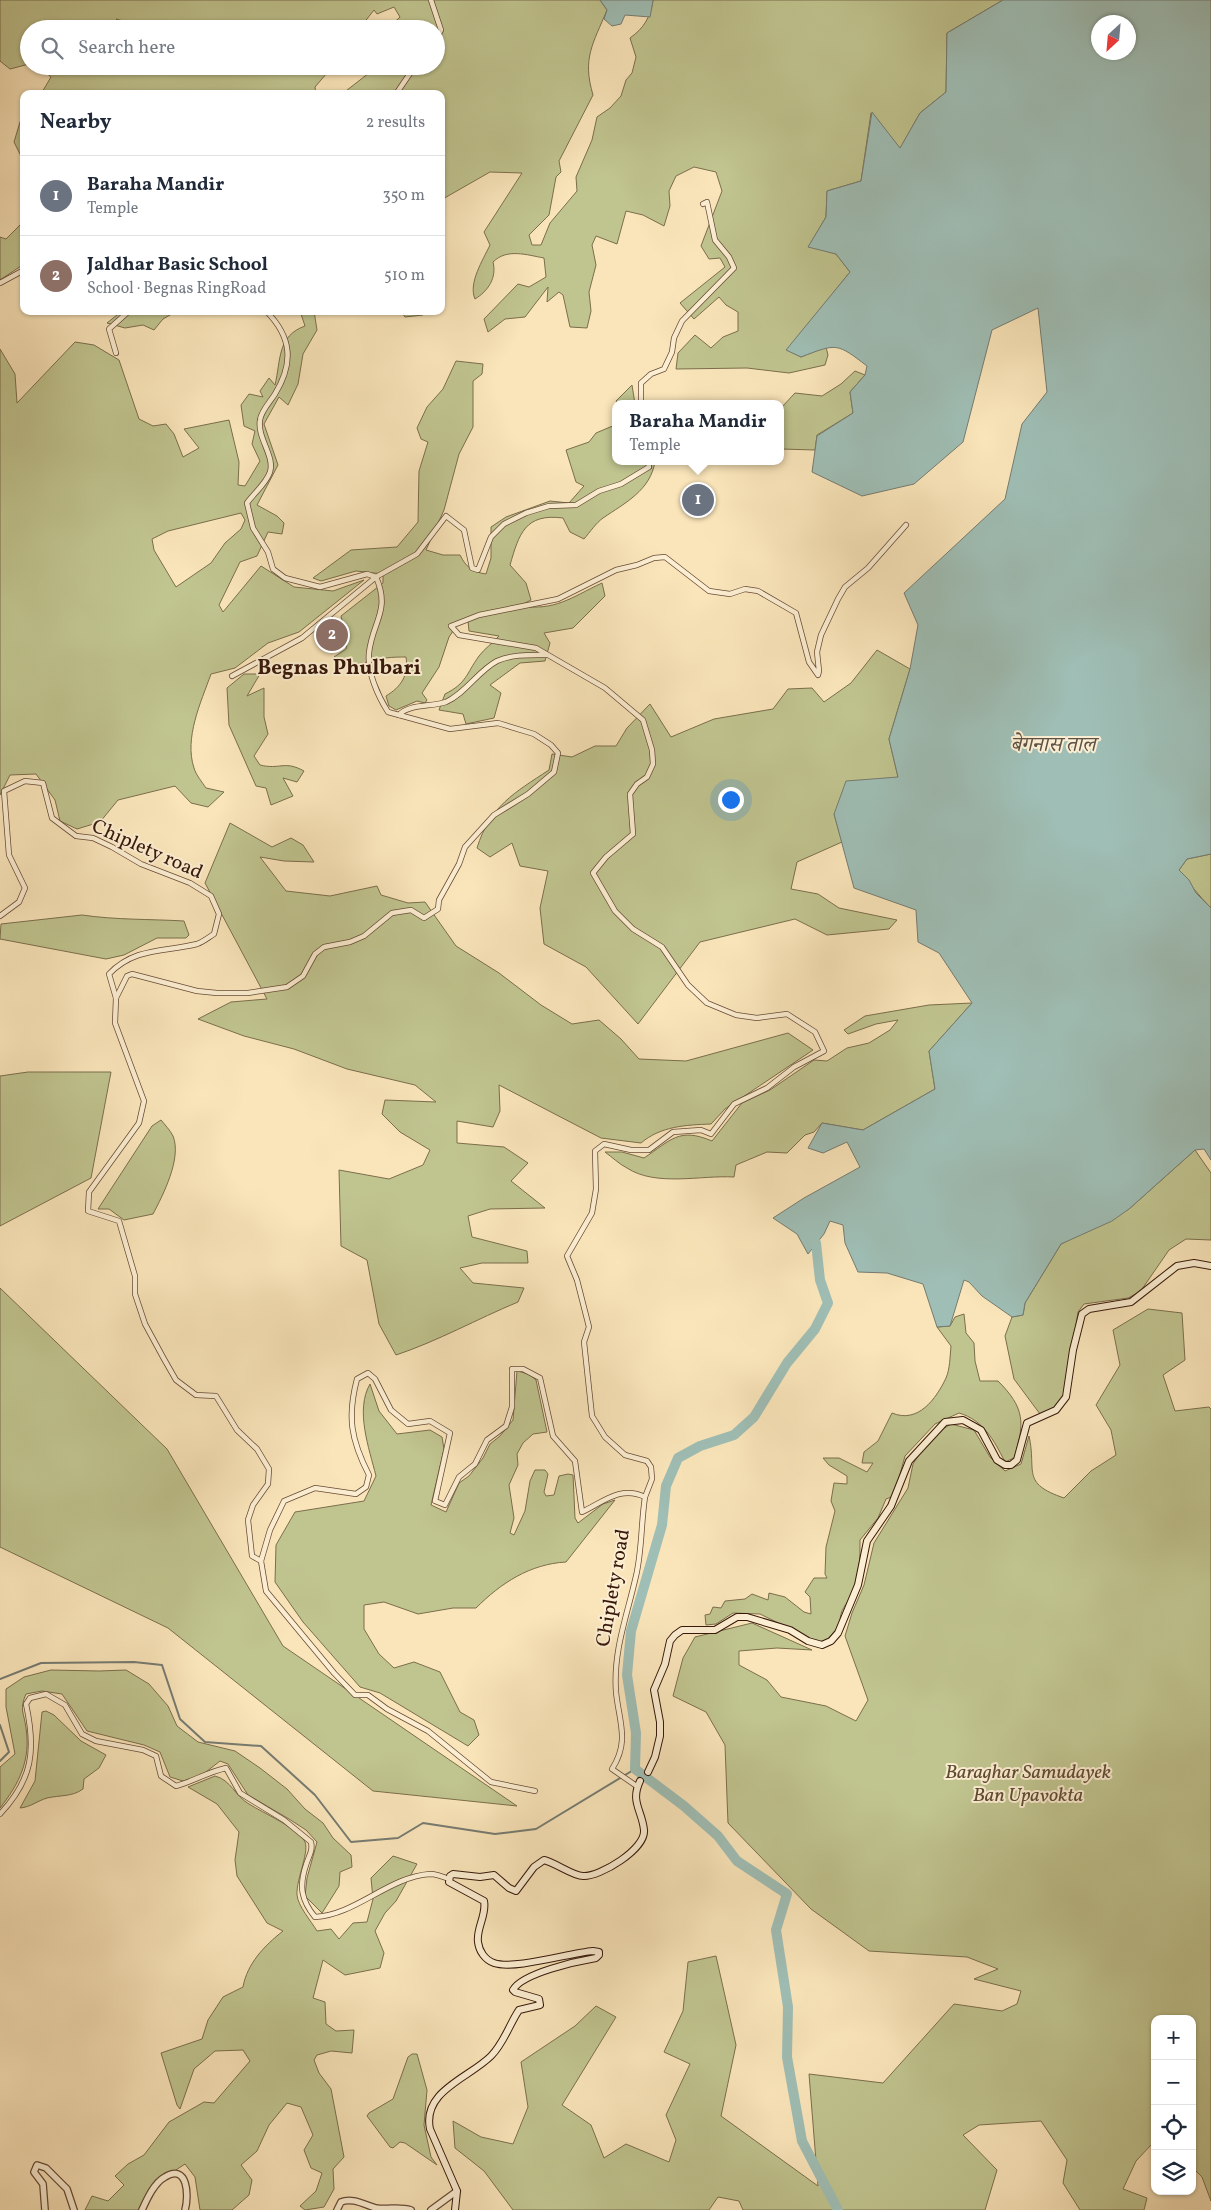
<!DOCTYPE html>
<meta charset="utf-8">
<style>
:root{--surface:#fff;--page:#f2f2f3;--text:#1f2937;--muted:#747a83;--line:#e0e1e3;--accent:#0b8043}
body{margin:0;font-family:Vollkorn,"Noto Serif Devanagari",serif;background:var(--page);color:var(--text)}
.controls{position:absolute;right:15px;bottom:15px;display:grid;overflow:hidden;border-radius:10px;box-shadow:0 1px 4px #0004}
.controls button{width:45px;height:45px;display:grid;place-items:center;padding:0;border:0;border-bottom:1px solid var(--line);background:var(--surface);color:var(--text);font:25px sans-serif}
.compass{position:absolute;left:1091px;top:15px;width:45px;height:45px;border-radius:50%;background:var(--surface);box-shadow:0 1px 4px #0004;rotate:206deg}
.you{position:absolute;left:730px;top:799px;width:18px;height:18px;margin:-12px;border:4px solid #fff;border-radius:50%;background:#1a73e8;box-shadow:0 0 0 8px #1a73e833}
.badge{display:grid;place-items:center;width:32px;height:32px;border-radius:50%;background:var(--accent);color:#fff;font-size:16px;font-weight:700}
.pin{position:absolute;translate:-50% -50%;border:2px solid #fff;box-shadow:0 1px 5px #0006}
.popup{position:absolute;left:612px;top:400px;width:172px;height:65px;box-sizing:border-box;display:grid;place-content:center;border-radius:10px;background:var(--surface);filter:drop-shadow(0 1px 4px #0005);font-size:16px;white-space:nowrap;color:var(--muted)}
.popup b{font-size:19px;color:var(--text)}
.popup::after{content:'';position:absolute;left:50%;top:100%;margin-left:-10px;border:10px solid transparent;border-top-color:var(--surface)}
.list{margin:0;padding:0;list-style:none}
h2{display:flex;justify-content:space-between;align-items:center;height:65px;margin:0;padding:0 20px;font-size:21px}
h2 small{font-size:16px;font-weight:400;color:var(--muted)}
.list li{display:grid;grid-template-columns:32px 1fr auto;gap:15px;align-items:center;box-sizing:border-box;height:80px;padding:0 20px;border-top:1px solid var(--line)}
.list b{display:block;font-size:19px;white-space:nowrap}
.list p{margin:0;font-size:16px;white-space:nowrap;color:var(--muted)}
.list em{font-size:16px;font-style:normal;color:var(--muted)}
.icon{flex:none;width:28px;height:28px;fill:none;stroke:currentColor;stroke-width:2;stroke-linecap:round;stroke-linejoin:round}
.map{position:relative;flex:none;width:1211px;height:2210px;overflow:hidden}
.search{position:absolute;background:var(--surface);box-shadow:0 1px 4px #0004;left:20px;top:20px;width:425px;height:55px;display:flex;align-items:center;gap:12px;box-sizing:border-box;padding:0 18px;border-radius:28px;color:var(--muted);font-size:19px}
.panel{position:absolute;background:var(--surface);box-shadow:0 1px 4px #0004;left:20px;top:90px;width:425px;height:225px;border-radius:10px}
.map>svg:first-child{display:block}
</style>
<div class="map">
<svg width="1211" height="2210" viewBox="0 0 1211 2210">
<rect width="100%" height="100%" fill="#fae5ba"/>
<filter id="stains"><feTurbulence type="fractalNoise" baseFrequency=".004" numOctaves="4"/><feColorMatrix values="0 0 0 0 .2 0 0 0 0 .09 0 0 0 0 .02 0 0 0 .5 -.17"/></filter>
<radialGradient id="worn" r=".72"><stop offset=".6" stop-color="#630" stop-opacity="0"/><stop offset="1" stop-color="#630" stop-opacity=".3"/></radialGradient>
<!-- green -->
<g fill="#c0c48f" stroke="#7b6e4c" fill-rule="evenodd">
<path d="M0 0H600L607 10C593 44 582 58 593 95L559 161 561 172 556 177 549 215 529 235 532 245H541L550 223 577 191 576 177 592 140 597 117 610 108 621 96 626 80 632 73 636 57 630 38C644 28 650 18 653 0H1003L947 33 946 92 920 113 900 149 871 113 861 181 827 191 826 217 809 246 836 254 850 272 787 350 801 357 826 347 828 355 825 365 789 373 747 368 676 369 678 353 695 335 711 348 723 337 738 331V312L726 305 719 297 694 319 680 303 725 267 720 258 709 259 701 246 722 191 716 172 694 167 676 176 669 191 670 206 664 226 643 215 626 211 617 244 596 236 592 245 596 265 589 292 591 311 587 328 570 327 563 295 559 292 547 302 548 287 525 317 505 319 488 332 484 319 518 284 529 287 546 277 544 258C527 255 507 248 493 262 497 278 488 291 475 299 468 283 483 260 490 245L484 232 522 173 490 172 441 200V94H342L378 66H436V29H387L400 17 394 7 377 14 374 10 359 29H126L127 22 116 19 124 24 123 29H29V64L10 69 0 61Z"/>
<polygon points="38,66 333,66 315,87 316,94 41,94 51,77"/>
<polygon points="24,109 24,162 14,142"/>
<polygon points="24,221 24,264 0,280 0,237 6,239"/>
<polygon points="122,311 177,311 163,319 154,330 143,325 125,328 107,323"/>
<path d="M300 311H314L317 330 303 354 298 384 288 405 279 397 264 424 278 465 257 505 277 516 284 523 282 534 268 532 257 556 240 562 219 605 223 612 261 566 294 587 333 591 364 580 299 632 268 643 235 668 211 674C201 702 184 738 194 768 196 775 202 782 206 788L224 792 208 807 191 803 175 786 118 800 100 822 77 829 60 821 55 800 36 774 10 775 0 795V349L15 374 17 403 75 342 94 345 119 360 139 419 153 426 166 424 174 434 183 457 199 448 184 429 229 420 239 462 238 485 245 486 260 461 252 444 255 431 244 426 241 405 249 394 263 397 260 391 269 378 275 385C281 360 277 336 305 326ZM241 513 245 520 241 529 225 543 211 563 176 587 154 550 152 539 168 531Z"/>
<polygon points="401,311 427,311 423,315 405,317"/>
<path d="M456 361 483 364 482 374 473 381V427L459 454 444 510 426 550 443 555H460C466 567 472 572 486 574L491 558V527L506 517 550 501 569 503 584 486 576 482 566 450 589 442 596 433 615 425 616 461H655C651 490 625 503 603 518 596 523 590 532 584 539L570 532 563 518C525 513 519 534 510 565L526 583 531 600 519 606C556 611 570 598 602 583L605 596 573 628 544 633 550 643 545 661 520 663 490 685 501 693 494 718 466 724 463 714 439 710 445 694C467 683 466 674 479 656 484 649 493 643 499 636L469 631 468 621 457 625 449 637 439 667 422 693 427 700 425 703 417 701 396 710 389 706 386 696C401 687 409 675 406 657 400 657 393 657 386 658 369 660 349 671 334 657L346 649 347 642 341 616 383 583V574L356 571 321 581 313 578 351 550 397 547 418 522 419 471 428 442 421 439 417 428 427 407 443 389Z"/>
<polygon points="855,371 865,375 850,392 853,413 817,435 815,450 781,449 781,408 795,393 822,396 841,384"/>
<polygon points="632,385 635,404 618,404 616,401"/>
<path d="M877 650 910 669 889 739 898 777 834 814 842 842 797 862 791 889 818 894 839 908 897 920 889 929 827 935 795 919 700 942 638 1024 586 967 544 944 540 908 548 871 520 866 512 843 490 857 477 848C490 806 514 793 549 770L552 754 572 757 595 746H616L627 728 650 704 671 737 714 719 773 709 788 689 812 688 824 702 851 683Z"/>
<path d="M244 674H260L247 696 264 688V717L268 734 254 756 260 765C280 770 284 760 304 771L297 782 283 778 293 796 271 805 266 788 256 786 229 725 227 688Z"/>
<path d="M230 823 272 847 291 838 303 845 314 862 284 861 260 857 286 891 330 896 377 886 381 895 408 903 425 902 456 946 499 973 541 1005 572 1024 599 1020 621 1039 639 1059 686 1061 788 1033 813 1050 725 1109 711 1124C686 1125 661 1126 641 1143L601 1138 499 1085 500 1111 493 1127 457 1121V1143L504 1147 528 1163 511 1181 545 1208 490 1209 468 1216 472 1237 527 1251 528 1263H482L460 1268 473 1283 524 1288 518 1302C477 1319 438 1341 396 1355L379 1324 367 1260 341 1246 339 1170 389 1179 423 1165 430 1150 400 1132 382 1114 385 1100 436 1102 415 1085 347 1069 294 1049 244 1036 198 1019 231 1002 267 999 205 883Z"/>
<path d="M1211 854V908C1199 896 1189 883 1179 870L1187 859Z"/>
<path d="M82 915C116 920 150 919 184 921L189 935 186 938H157L124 955 106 959 0 939 1 924Z"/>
<path d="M972 1003 929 1051 935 1089 863 1130 822 1123 814 1132 805 1135 787 1153 767 1152 736 1165 734 1177C701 1175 656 1187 627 1168 619 1164 612 1157 605 1152H622L644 1158C671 1140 679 1127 712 1141L742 1103 770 1090 814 1060 827 1061 847 1048 869 1043 890 1030 898 1020 876 1024 848 1034 844 1030 865 1016 929 1005Z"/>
<polygon points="28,1072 111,1072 91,1178 0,1226 0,1076"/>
<path d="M161 1120C165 1125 170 1130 173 1136 182 1158 163 1195 153 1214L124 1220 109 1209H98L152 1126Z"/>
<polygon points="1195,1150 1211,1173 1211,1240 1186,1239 1169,1250 1140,1292 1128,1298 1084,1304 1078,1312 1065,1393 1053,1410 1040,1414 1014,1379 1005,1336 1012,1317 1023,1315 1025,1303 1061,1244 1129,1209"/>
<polygon points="0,1288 167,1449 283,1646 517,1806 373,1791 168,1628 0,1547"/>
<path d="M1148 1309 1182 1313 1185 1360 1163 1375 1175 1411 1209 1407 1211 1409V2201L1202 2177 1192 2167V2019H1155V2145H1151L1136 2161 1123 2189 1147 2198 1144 2210H1080L1063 2183 1067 2160 1041 2121 979 2125 963 2135 997 2170 985 2210H743L739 2201 718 2197 709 2210H513L484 2171 455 2148 453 2121 481 2137 513 2144 528 2107 521 2062 575 2026 596 2006 616 2017 562 2105 591 2125 604 2158 626 2144 669 2162 676 2140 666 2115 690 2064 664 2052 683 2011 688 1962 716 1956 736 2045 721 2116 818 2186 809 2074 883 2083 954 2004 1002 2011 1017 2004 1021 1991 974 1979 998 1969 967 1957 869 1951 811 1909 728 1823 725 1745 706 1712 673 1696 683 1658 695 1637 752 1623 812 1650 777 1648 739 1651V1665L767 1680 781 1697 826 1706 856 1721 868 1700 845 1636 852 1613 864 1585 874 1543 908 1488 913 1464 930 1437 951 1424 974 1430 990 1457 1005 1471 1021 1464 1029 1436C1037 1471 1020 1483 1064 1498L1091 1471 1116 1455 1111 1430 1096 1405 1120 1365 1113 1330Z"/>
<path d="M964 1314 966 1333 974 1343 975 1361 980 1381H998C1025 1408 1025 1423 1014 1458L1005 1462C994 1440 983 1420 959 1413L935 1424 905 1456 894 1496 886 1499 878 1518 860 1540C860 1558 860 1574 853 1592 847 1606 839 1608 840 1625L825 1642 815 1641 760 1614 733 1613 716 1624 706 1625 705 1615 710 1614 713 1607 721 1608 725 1601 745 1599 752 1594 768 1600 769 1593 785 1597 804 1612 811 1614 810 1597 805 1592 814 1578H827L825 1574 826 1547 835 1511 831 1501 834 1483 847 1484V1476L829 1465 823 1458H839L867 1472 873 1463H862L864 1452 878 1441 892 1413C918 1424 936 1399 946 1378 950 1369 950 1356 951 1346L937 1327 950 1326 955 1317Z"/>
<path d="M517 1371 529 1374 536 1380 547 1432 533 1434 523 1443 517 1454 518 1465 509 1485 514 1518 510 1533 514 1535 525 1511 530 1481 535 1470H545L548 1474 544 1492 546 1496 554 1495 559 1476 568 1474 573 1475 575 1518 578 1523 603 1504 615 1500 566 1562C530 1564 501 1583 476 1608H453L418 1614 384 1602 364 1605V1629L379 1654 394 1668 414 1662 440 1672 460 1712 474 1720 479 1735 468 1746 380 1693 360 1687 303 1622 275 1582 276 1545 295 1512 364 1501 376 1476C369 1448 355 1410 370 1384L379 1411 397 1434 430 1430 442 1437 444 1449 431 1505 446 1512 459 1483 469 1476 483 1458 490 1444 500 1436 513 1420Z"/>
<path d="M51 1670 99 1671 126 1670 149 1684 168 1706 177 1726 198 1742 235 1751 260 1768 287 1789 305 1809 323 1823 333 1838 351 1855 352 1867 340 1872 339 1886 322 1913 305 1896 307 1878 317 1842 306 1830 289 1819 248 1795 228 1764 220 1761 202 1775 183 1781 170 1777 160 1752 144 1745 87 1731 62 1694 42 1691 26 1694C19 1710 24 1712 26 1728 31 1760 19 1784 0 1808V1767L15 1754 6 1707V1689L24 1677Z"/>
<path d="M46 1711 54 1715 81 1741 106 1755 99 1768 84 1779 83 1789C72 1797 60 1795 47 1798 37 1801 31 1807 20 1808L35 1781 42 1712Z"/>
<path d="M215 1776C231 1780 235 1796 249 1804 265 1814 292 1825 304 1840 311 1850 296 1878 297 1895 298 1906 311 1921 317 1931L331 1929 339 1939 353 1923 367 1922 373 1899 371 1878 393 1856 417 1864 396 1901 385 1913 375 1931 384 1953 380 1968 345 1975 323 1960 313 1998 325 2002 326 2024 336 2031 354 2030 352 2053 331 2051 317 2055 314 2060 319 2073 331 2089 344 2157 333 2169 334 2189 324 2207 305 2210 300 2206 316 2191 322 2173 311 2168 304 2150 313 2135 301 2107 287 2103 269 2125 257 2151 241 2165 252 2180 249 2195 232 2210H200L195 2177 185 2164C165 2177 150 2188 141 2210H85L92 2196 108 2201 124 2185 115 2176 128 2164 144 2155 169 2122 204 2102 214 2103 250 2061 243 2050 215 2051 194 2069 180 2109 177 2105 161 2053 202 2039 208 2020 223 1997 243 1987C247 1964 264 1946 283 1931L267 1923 237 1876 235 1860 239 1832 217 1804 188 1787Z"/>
<polygon points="412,2054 417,2054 427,2090 424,2125 431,2157 437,2165 405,2143 400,2142 393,2148 390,2147 367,2116 369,2113 393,2099 408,2057"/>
</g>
<!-- water -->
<g fill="#9fbeb5" stroke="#757b71" fill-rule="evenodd">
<polygon points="600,0 653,0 653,1 650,17 625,15 621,24 612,26 604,19 607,10"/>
<path d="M1003 0H1211V854L1187 859 1179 870 1189 880 1196 893 1211 908V1160L1204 1149 1195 1150 1129 1209 1112 1221 1061 1244 1025 1303 1023 1315 1012 1317 982 1296 969 1282 964 1280 950 1326 937 1327 923 1284 887 1273 858 1272 845 1243 843 1225 830 1221 824 1234 808 1254 797 1234 773 1218 804 1198 860 1167 847 1142 823 1153 808 1148 822 1123 863 1130 935 1089 929 1051 972 1003 939 953 918 942 916 910 854 888 834 814 846 781 898 777 889 739 910 669 918 625 904 593 1005 499 1022 424 1047 392 1038 308 992 330 963 442 914 484 862 496 812 472 817 436 853 413 850 392 865 375 867 366C837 343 837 343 801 357L786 350 850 272 836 254 808 247 826 217 827 191 861 181 872 112 900 148 920 113 946 92 947 33ZM1098 22H1128V52H1098Z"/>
</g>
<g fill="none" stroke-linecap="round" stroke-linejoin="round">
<!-- stream -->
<g stroke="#757b71" stroke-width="2">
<polyline points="0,1679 41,1663 134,1662 162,1665 180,1719 205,1742 261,1746 315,1795 351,1842 398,1838 423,1823 495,1834 536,1829 635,1769"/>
<polyline points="0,1725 9,1752 0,1761"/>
</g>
<!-- river -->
<polyline stroke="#9fbeb5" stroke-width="10" points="816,1243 820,1280 828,1303 815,1329 787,1363 754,1417 734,1435 700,1446 678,1458 666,1486 662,1525 631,1631 627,1675 636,1733 635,1769 684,1806 718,1836 737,1861 787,1894 776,1930 788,2007 787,2057 802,2141 838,2210"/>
<defs>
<g id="minor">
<polyline points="431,0 441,30 436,39"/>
<polyline points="396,94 415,66"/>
<polyline points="0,283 24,270"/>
<path d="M266 311C292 337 294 363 275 394 270 402 261 411 260 420 257 438 275 456 270 472 266 484 254 493 247 503L253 528 268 552 273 569 285 578 320 587 367 574 376 577C391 611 372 622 369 653 367 672 378 696 388 712L399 715C408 704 431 707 446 702 466 693 478 671 497 661 513 654 530 655 547 655"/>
<polyline points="116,353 109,329 129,311"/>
<polyline points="641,404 641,383 651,374 664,369 672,352 674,338 682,321 734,268 729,257 715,240 707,202 703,204"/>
<polyline points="232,676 302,638 376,577 417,554 446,516 464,530 472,568 478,570 491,537 504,524 526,513 549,506 576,505 599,491 621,484 649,467 648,461"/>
<path d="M0 916 19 902 25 888 9 855 4 791 25 781 43 783 52 818 76 836 93 838 112 847 141 864 190 883 211 896 219 914 214 934C209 937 203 942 197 944 165 952 135 947 109 974L116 998 115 1023 144 1101 139 1123 89 1192 88 1211 119 1221 135 1276V1294L145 1324 164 1359 176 1380 196 1395 216 1396 237 1430 257 1449 269 1469 268 1484 253 1505 248 1520 252 1556 261 1561 270 1530 284 1501 315 1488 356 1494 366 1487 369 1475C351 1440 347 1417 357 1379L368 1373 375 1379 391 1410 408 1424 430 1421 450 1433 435 1501 445 1505 459 1477 475 1464 487 1440 506 1426 512 1407V1369H523L540 1378 553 1436 575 1461 582 1512C603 1502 621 1485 645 1497 641 1523 642 1551 636 1576 627 1616 613 1651 616 1692 619 1722 630 1741 612 1769L638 1787"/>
<polyline points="116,998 127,976 132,974 197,991 217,993 248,993 287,987 303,976 315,954 324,947 350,942 364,936 392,913 411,910 424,918 438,909 439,900 459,864 465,847 494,815 528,794 554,772 558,753 551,745 534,734 498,723 450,729 399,715"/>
<polyline points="645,1497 652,1479 651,1467 647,1461 625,1455 605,1437 592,1416 584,1342 589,1327 577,1280 567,1256 592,1213 596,1189 595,1151 604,1144 631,1150 649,1150 673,1132 701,1130 711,1134 734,1104 767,1088 794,1067 824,1051 815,1032 787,1014 757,1018 736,1015 707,1003 688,985 662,947 633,929 615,911 593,873 606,857 633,834 630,794 637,784 647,777 653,764 652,750 643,720 605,688 536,648 459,635 451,626 479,615 558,599 616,570 637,565 654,558 665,557 709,591 730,594 745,589 758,591 796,613 809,662 818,675 819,671 817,652 821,635 838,599 845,587 868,568 906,525"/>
<polyline points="261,1561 266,1591 334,1673 355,1695 368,1695 387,1709 428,1731 491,1782 535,1791"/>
<path d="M0 1814C33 1779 36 1750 26 1704L30 1698 46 1694 65 1705 82 1734 96 1741 143 1750 156 1756 161 1776 176 1786C194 1781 208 1772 226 1768L240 1793 284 1820 311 1842C313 1851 309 1855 306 1865 299 1886 301 1900 315 1917 356 1915 388 1877 430 1874 436 1874 444 1877 449 1879"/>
</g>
<g id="tertiary">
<polyline points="45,2210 43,2184 34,2172 37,2165 46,2168 67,2189 74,2210"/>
<path d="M142 2210C147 2199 154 2183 165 2177 188 2163 189 2196 185 2210"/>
<path d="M337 2210 341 2202C352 2197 365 2205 376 2208 389 2210 398 2206 411 2210"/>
<polyline points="431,2210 457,2191"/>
</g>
<g id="secondary">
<polyline points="648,1772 655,1757 660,1736 660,1722 654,1690 665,1664 670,1641 675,1635 682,1630 715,1630 737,1617 747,1617 790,1630 808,1641 822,1645 831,1641 838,1633 858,1585 867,1541 891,1506 909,1461 945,1422 963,1420 981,1430 997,1460 1005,1465 1011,1465 1017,1460 1027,1423 1056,1410 1066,1397 1073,1350 1082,1314 1089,1309 1131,1302 1177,1266 1194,1263 1211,1266"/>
<path d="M455 2210 457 2191 430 2129C422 2091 469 2078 491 2056 504 2043 509 2025 519 2010L540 2005 539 1999 515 1992 513 1990C522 1973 578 1961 596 1958L599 1955V1952L593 1951C569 1953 515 1970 494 1963 485 1960 479 1951 478 1942 476 1928 487 1915 484 1901L449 1882 450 1876 453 1874 480 1877 494 1875 509 1888 516 1891 534 1867 544 1860C556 1863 573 1876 583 1876 600 1877 646 1849 644 1830 642 1810 630 1802 640 1781"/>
</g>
</defs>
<!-- minor casing -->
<use href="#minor" stroke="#674a36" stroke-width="6"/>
<!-- tertiary casing -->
<use href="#tertiary" stroke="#674a36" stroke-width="8"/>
<!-- secondary casing -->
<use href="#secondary" stroke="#36170a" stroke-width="8"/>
<!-- minor -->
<use href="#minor" stroke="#fceed2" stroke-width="4.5"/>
<!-- tertiary -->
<use href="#tertiary" stroke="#fceed2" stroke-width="5.5"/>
<!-- secondary -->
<use href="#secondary" stroke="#fceed2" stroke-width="6"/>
</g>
<g text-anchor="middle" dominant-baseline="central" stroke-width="4" stroke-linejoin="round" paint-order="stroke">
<!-- street labels -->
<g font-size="20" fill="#36170a" stroke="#fceed2">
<text transform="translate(147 850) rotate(24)">Chiplety road</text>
<text transform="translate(614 1588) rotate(-80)">Chiplety road</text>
</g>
<!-- park labels -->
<g font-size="20" font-style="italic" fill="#5f4b32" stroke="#fceed2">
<text x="1028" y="1773">Baraghar Samudayek<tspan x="1028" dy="23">Ban Upavokta</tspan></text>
</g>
<!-- neighbourhood labels -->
<g font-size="21" font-weight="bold" fill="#36170a" stroke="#fceed2">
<text x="339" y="668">Begnas Phulbari</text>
</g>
<!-- water labels -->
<g font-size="21" font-style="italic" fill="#5b5146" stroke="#fceed2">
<text x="1053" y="745">बेगनास ताल</text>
</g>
</g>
<rect width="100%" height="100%" filter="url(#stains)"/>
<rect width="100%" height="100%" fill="url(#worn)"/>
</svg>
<div class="controls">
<button>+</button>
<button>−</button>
<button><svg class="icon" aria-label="locate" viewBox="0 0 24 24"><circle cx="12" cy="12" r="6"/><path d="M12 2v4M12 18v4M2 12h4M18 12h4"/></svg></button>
<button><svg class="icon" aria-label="layers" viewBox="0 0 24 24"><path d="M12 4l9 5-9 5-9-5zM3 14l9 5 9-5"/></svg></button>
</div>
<svg class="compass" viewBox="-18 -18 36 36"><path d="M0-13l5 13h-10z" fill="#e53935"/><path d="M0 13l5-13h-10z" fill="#747a83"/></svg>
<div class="you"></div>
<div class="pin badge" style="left:698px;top:500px;background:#6b7280">1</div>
<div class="popup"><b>Baraha Mandir</b>Temple</div>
<div class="pin badge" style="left:332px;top:635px;background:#8d6e63">2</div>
<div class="search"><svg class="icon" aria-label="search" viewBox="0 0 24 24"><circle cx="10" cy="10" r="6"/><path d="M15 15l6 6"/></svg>Search here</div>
<section class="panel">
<h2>Nearby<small>2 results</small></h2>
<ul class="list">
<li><span class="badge" style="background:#6b7280">1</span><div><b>Baraha Mandir</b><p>Temple</p></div><em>350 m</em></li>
<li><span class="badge" style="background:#8d6e63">2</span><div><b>Jaldhar Basic School</b><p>School · Begnas RingRoad</p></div><em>510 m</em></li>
</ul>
</section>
</div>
